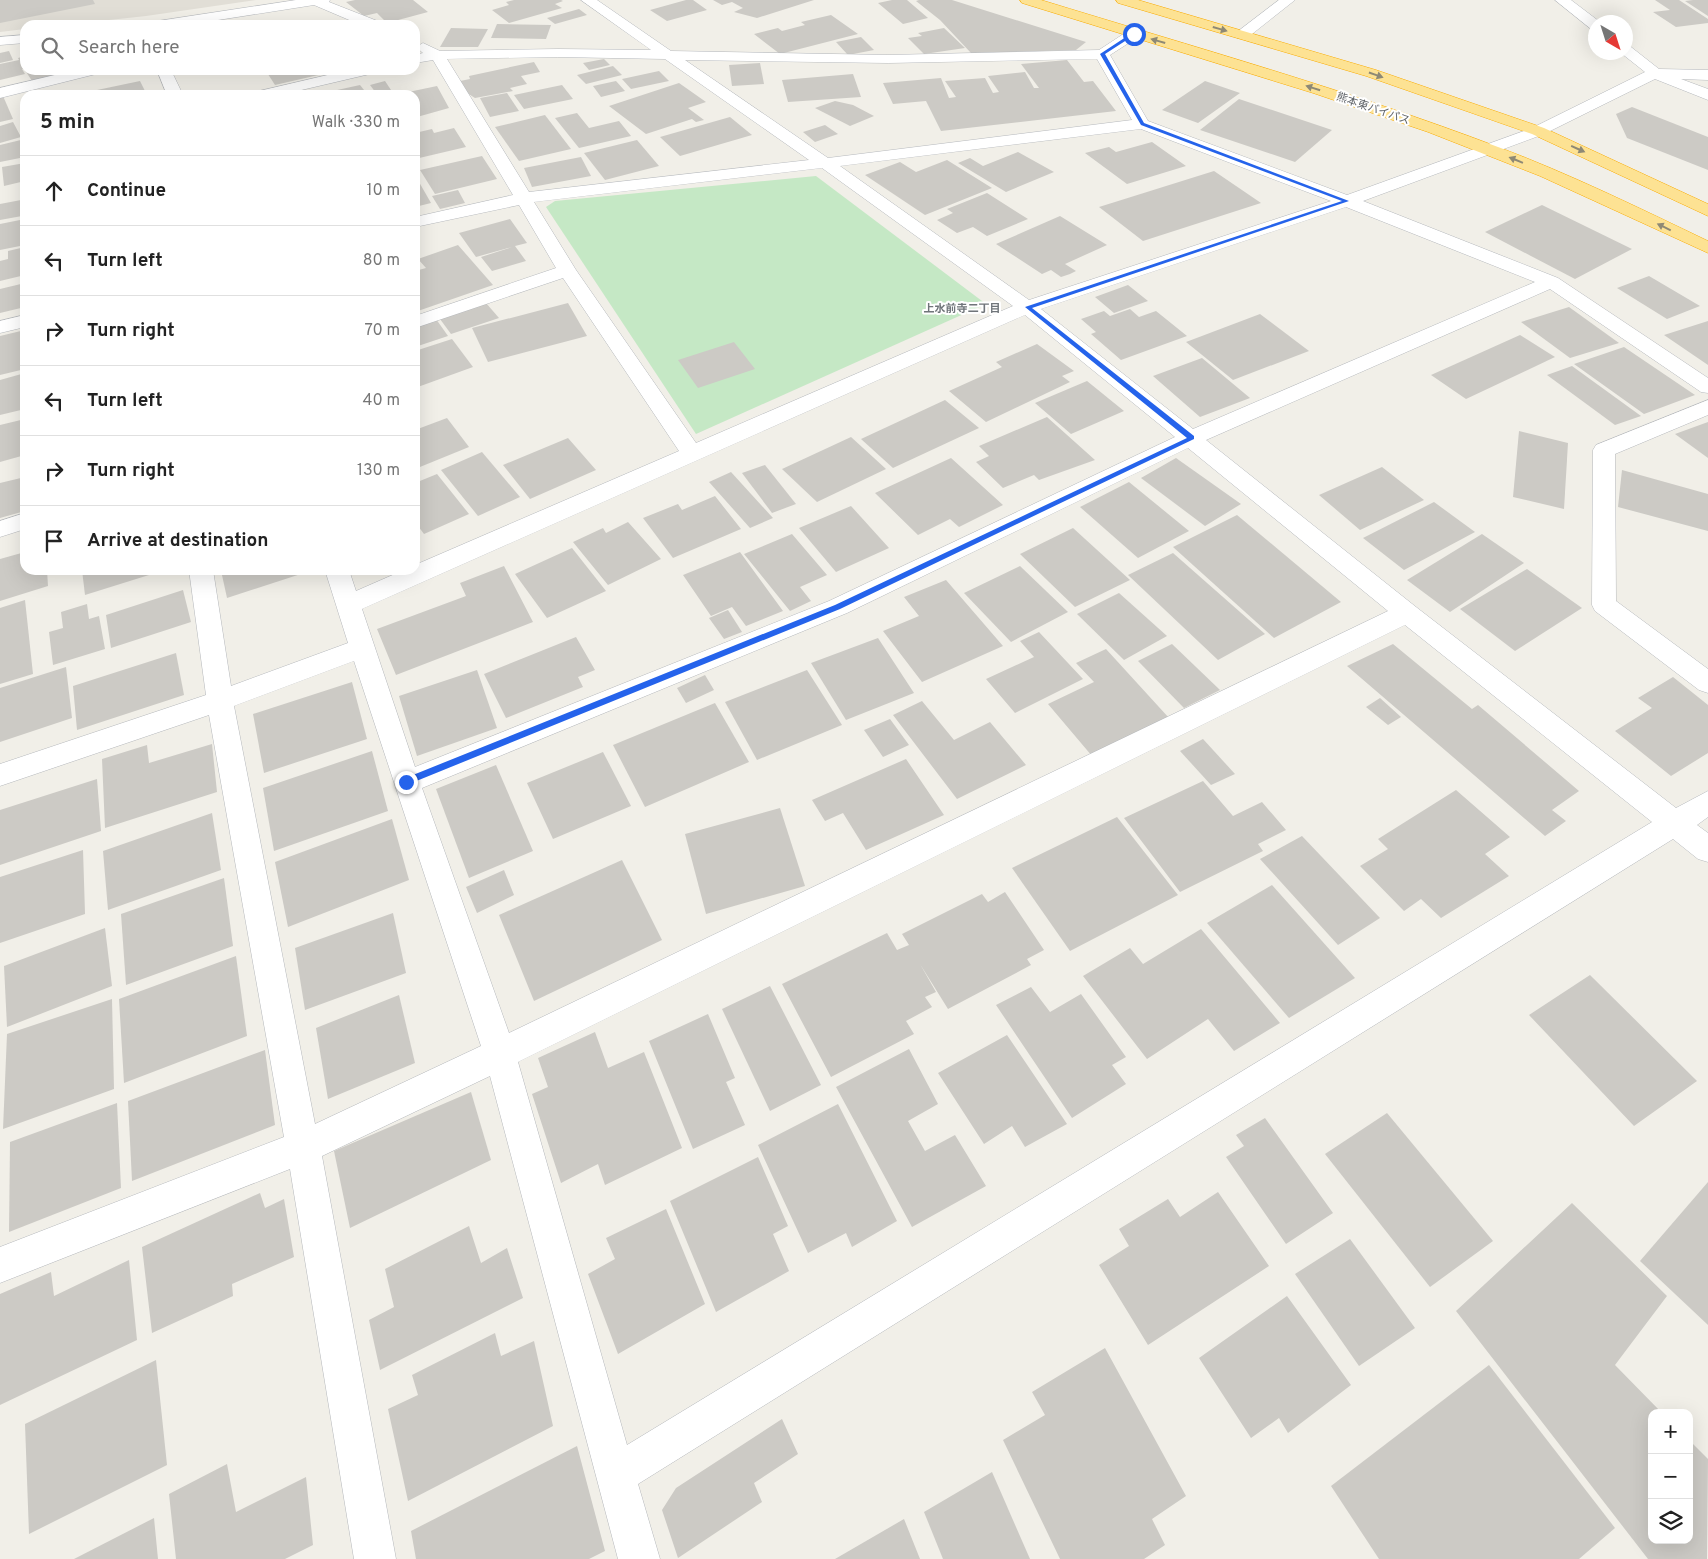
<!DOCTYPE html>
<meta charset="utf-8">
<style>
:root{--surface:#fff;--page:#f2f2f2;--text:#222;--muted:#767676;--line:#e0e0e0}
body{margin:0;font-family:Overpass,"Noto Sans JP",sans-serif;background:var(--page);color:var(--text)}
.controls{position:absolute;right:15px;bottom:15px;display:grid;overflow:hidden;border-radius:10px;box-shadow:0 5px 20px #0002}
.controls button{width:45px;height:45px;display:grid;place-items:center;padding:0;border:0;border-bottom:1px solid var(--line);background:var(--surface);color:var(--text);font:25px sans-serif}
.compass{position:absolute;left:1588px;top:15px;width:45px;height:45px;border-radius:50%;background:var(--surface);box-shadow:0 5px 20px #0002;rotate:141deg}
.stop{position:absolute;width:15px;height:15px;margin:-11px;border:4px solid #2563eb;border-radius:50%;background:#fff}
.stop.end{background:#2563eb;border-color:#fff;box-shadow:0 1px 5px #0008}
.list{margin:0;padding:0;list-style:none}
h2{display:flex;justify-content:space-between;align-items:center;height:65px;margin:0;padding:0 20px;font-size:21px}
h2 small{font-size:16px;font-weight:400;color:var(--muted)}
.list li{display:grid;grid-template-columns:32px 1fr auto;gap:15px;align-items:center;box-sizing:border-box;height:70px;padding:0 20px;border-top:1px solid var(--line)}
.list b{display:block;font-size:19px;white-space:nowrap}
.list em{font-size:16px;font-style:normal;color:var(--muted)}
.icon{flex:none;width:28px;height:28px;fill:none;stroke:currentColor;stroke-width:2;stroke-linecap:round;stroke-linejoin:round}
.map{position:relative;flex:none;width:1708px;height:1559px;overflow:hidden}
.search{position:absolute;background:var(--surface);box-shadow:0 5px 20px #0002;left:20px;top:20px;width:400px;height:55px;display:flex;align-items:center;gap:12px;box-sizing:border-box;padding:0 18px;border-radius:15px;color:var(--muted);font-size:19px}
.panel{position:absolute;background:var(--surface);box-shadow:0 5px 20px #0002;left:20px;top:90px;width:400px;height:485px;border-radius:15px}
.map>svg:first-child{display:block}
</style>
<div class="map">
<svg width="1708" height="1559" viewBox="0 0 1708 1559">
<rect width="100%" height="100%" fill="#f1efe8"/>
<!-- education -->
<polygon fill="#e1ded6" points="0,0 256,0 146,16 63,25 25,25 25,29 0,32"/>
<!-- green -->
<polygon fill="#c5e8c5" points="816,176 986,304 696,434 546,207 555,201"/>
<!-- building -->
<g fill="#cccac5">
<polygon points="0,0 93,0 95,4 0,23"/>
<polygon points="355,0 413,0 428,12 387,23 377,13 364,16 346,2"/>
<polygon points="514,0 561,0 563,1 555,4 562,8 509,23 492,10 509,5 506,2"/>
<polygon points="686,0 693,0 707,10 667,21 650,10"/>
<polygon points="713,0 814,0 757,18 734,12 743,8 732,2 722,5"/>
<polygon points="892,0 907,0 928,18 903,24 878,3"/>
<polygon points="919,0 952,0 1086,42 1076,50 971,53 940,20 916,1"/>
<polygon points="1655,0 1679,0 1708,19 1708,23 1676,27 1653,12 1670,10"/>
<polygon points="1708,0 1708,16 1685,1 1693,0"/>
<polygon points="579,9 587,15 555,24 547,18"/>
<polygon points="831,15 858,34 780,54 754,34 778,28 782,31 805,25 801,22"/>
<polygon points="497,24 551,25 546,39 491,38"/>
<polygon points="451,28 488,29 478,47 440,47"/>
<polygon points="944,28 965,48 924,54 908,38 922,36 918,33"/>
<polygon points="861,37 874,50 848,55 836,42"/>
<polygon points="9,51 13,60 0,63 0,53"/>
<polygon points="25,56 25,69 22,69 25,74 0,80 0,64 19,60 18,58"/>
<polygon points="604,59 610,65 589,70 583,63"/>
<polygon points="1067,60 1084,82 1093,81 1116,111 941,131 926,101 893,104 883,83 941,78 949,98 956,97 945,81 985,78 993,93 999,92 988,76 1025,72 1034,88 1039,88 1021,64"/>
<polygon points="534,62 540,72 521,76 527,84 510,88 513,91 475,98 467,93 460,81 470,79 469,76"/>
<polygon points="760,63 764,84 732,86 729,65"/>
<polygon points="613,66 622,75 586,84 577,75"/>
<polygon points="25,70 55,70 58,74 32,81"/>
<polygon points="340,70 275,85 266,71 269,70"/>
<polygon points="659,71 669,81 631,89 622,79"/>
<polygon points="853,74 861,97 788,102 782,80"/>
<polygon points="140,81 147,95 78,95 78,94"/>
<polygon points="385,81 391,90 376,93 370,85"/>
<polygon points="616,81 625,91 601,97 593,86"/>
<polygon points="1205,81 1240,93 1198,123 1162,110"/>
<polygon points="679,83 706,102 688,108 704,120 696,122 692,119 646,134 609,106"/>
<polygon points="360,85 368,95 320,95 319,94"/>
<polygon points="562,85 573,99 524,109 514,95"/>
<polygon points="437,86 449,108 417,117 419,120 415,121 415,95 399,94"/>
<polygon points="507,93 519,111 490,117 480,98"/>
<polygon points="3,96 13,119 0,122 0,97"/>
<polygon points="1239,99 1332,130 1295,162 1200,130"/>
<polygon points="835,101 853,105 874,116 850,126 815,108"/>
<polygon points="1632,107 1708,137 1708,170 1627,138 1616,114"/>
<polygon points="577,113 589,128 619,121 631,136 579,148 555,118"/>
<polygon points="545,115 571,149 519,161 495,127"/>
<polygon points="730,117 752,135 680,156 660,137"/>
<polygon points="13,122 21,137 0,143 0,126"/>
<polygon points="825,125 838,134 815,142 803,132"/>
<polygon points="454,128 466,147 415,159 415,133 432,129 434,133"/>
<polygon points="25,139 25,157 0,162 0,145"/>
<polygon points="637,140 659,166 605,180 584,153"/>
<polygon points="1152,142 1186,166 1127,184 1085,153 1109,147 1116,152"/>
<polygon points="1018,152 1054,172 1006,192 958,163 970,158 983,166"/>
<polygon points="482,156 497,179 435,194 420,170"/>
<polygon points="581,157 591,176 532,187 524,168"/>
<polygon points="947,160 992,188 925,215 865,175 900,162 916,172"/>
<polygon points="25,163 25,181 4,186 2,167"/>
<polygon points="1214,171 1261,203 1143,241 1099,207"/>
<polygon points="419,182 431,203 415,207 415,183"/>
<polygon points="458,190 465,203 440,209 432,196"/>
<polygon points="987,193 1028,219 987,236 973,227 957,233 937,220 953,213 947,209"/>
<polygon points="21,200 22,216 0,220 0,204"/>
<polygon points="1542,205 1632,249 1575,279 1485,232"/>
<polygon points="1060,216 1107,245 1065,264 1076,271 1070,274 1061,277 1051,270 1042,274 996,244"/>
<polygon points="510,219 527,243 515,246 526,261 492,271 481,257 512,247 476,257 459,233"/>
<polygon points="20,220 20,246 0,250 0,224"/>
<polygon points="458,245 493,285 415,312 415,271 426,268 418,259"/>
<polygon points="25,247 25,275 0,281 0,261 8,259 8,251"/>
<polygon points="1649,276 1700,306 1667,319 1617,288"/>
<polygon points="25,283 25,307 0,313 0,289"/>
<polygon points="1128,285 1148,301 1114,313 1095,297"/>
<polygon points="486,303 499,318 451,334 440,319"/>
<polygon points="568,303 587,336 488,362 472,328"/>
<polygon points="1569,307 1619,343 1570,358 1521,322"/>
<polygon points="1130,309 1139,317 1156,311 1187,336 1121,360 1091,334 1096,332 1081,319 1104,311 1110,316"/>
<polygon points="1260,314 1309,351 1233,380 1186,342"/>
<polygon points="436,319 448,336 415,347 415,326"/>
<polygon points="1708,321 1708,365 1664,335"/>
<polygon points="25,330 25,369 0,375 0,336"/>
<polygon points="1520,335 1555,357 1466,399 1431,375"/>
<polygon points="452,339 473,367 415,388 415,351"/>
<polygon points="734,342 755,369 698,388 678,360"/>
<polygon points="1037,344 1074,371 1062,376 1070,382 986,422 949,391 1002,367 996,362"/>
<polygon points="1624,347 1695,395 1644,414 1574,364"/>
<polygon points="1202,358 1250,398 1200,417 1153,376"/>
<polygon points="1572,366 1641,416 1615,425 1547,375"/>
<polygon points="25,373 25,409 0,415 0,380"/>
<polygon points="1087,381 1124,411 1071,434 1035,403"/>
<polygon points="945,400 979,428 893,468 861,439"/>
<polygon points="1047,417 1095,460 1039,480 1034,475 1003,488 976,462 989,456 979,446"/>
<polygon points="447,418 469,447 415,469 415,430"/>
<polygon points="25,419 25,455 0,462 0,425"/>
<polygon points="1708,422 1708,458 1675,434"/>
<polygon points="1519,431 1568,443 1564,509 1513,497"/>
<polygon points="851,437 886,469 817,502 782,469"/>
<polygon points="568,438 596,470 530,499 503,465"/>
<polygon points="482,452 520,497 478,516 441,470"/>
<polygon points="951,458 1003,505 959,527 950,519 918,535 875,493"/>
<polygon points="1176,458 1241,504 1205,526 1141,478"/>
<polygon points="765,465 796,504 772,513 742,473"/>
<polygon points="1382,467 1424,500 1360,530 1319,495"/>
<polygon points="1622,470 1708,494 1708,531 1618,507"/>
<polygon points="731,472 773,518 750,528 709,482"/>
<polygon points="437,474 469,514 424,534 415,522 415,483"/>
<polygon points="25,477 25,511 0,518 0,483"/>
<polygon points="1129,482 1189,531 1138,558 1080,507"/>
<polygon points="715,496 741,529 673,558 643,518 678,504 682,510"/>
<polygon points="1434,502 1475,532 1404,570 1363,538"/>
<polygon points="851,506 889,548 836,572 799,528"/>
<polygon points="1237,515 1341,602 1274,638 1173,547"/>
<polygon points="628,522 661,559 608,585 573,542 603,528 606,533"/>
<polygon points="1073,528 1130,580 1075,607 1020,554"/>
<polygon points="792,534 827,575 800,587 811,601 790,611 744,554"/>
<polygon points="1482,534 1524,563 1450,612 1407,580"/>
<polygon points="572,548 606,591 547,618 515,574"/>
<polygon points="25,552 25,570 47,570 48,586 0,601 0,559"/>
<polygon points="740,552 783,611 746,626 732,607 711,616 683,575"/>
<polygon points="1173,553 1265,634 1218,660 1128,575"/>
<polygon points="504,566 533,622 396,675 377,629 466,596 460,583"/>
<polygon points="1020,566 1068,612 1011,642 964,593"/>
<polygon points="1527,569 1582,608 1515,651 1460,609"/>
<polygon points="82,570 165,570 85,595"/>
<polygon points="239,570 313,570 227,598 222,575"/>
<polygon points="946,580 1003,646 922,682 883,631 919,616 904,597"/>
<polygon points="183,590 191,622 111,648 106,615"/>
<polygon points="1119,593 1167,636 1124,660 1077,614"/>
<polygon points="25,600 33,674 0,684 0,608"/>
<polygon points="87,604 89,619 99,616 105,649 53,665 49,632 63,628 61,612"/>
<polygon points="728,610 742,632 724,639 709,618"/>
<polygon points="1039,632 1083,679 1015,713 986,679 1034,657 1020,641"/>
<polygon points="576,637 595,670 578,677 583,687 506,718 484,674"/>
<polygon points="878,638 914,693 846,720 811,663"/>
<polygon points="1172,644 1220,690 1184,708 1138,661"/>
<polygon points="1393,644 1472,709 1478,705 1579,791 1552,810 1566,821 1545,836 1347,666"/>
<polygon points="1106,649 1169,718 1092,756 1048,704 1094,682 1076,663"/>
<polygon points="176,653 184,695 77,730 73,686"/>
<polygon points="66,667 72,718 0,742 0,688"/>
<polygon points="477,670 497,728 417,756 399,696"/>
<polygon points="807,670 842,725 757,760 725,702"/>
<polygon points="705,675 714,690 686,703 677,688"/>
<polygon points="1673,677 1708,705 1708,753 1671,776 1615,731 1652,708 1638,698"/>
<polygon points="352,682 367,739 264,773 253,714"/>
<polygon points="1380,698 1401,717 1388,725 1366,707"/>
<polygon points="922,701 954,740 990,722 1026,765 957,799 893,715"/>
<polygon points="715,703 749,762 645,807 613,745"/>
<polygon points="890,719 909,745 883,757 864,730"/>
<polygon points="1203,739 1235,774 1211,785 1180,751"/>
<polygon points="212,744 217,792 105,828 102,759 147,745 149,763"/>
<polygon points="372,751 388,811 274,851 263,788"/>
<polygon points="603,752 631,806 553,839 527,783"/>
<polygon points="906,759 944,815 866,850 843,813 825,821 812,800"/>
<polygon points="496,765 533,851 469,878 436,789"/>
<polygon points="97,779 101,831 0,865 0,810"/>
<polygon points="1203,781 1233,816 1262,802 1286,830 1258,844 1263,851 1180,892 1124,818"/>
<polygon points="1456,790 1510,837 1485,854 1509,876 1441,918 1421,899 1404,911 1360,866 1388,849 1378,839"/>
<polygon points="780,808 805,886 706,914 685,834"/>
<polygon points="212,813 221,870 108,910 103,851"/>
<polygon points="1117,817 1178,895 1070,951 1012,868"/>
<polygon points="392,819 409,880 288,927 275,862"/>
<polygon points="1302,836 1380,918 1338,945 1260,859"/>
<polygon points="83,850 85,914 0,943 0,877"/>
<polygon points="622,860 662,940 534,1001 499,915"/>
<polygon points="504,870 514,895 477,913 466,887"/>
<polygon points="224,878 233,946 126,985 121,914"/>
<polygon points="1272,885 1355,978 1289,1018 1207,923"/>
<polygon points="1005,892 1044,950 1027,959 1031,965 948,1009 920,964 936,992 925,997 932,1007 906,1021 914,1034 831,1077 782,984 887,933 897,950 909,945 902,934 982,894 988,902"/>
<polygon points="393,913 406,973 305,1010 295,948"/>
<polygon points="105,928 112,986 7,1027 4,966"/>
<polygon points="1201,929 1280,1023 1234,1051 1208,1019 1147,1059 1083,976 1130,948 1143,964"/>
<polygon points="236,956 247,1036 124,1083 119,999"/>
<polygon points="1590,975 1697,1081 1634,1126 1529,1015"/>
<polygon points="770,986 821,1085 770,1111 722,1009"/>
<polygon points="1031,987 1050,1012 1081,994 1126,1057 1112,1065 1126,1084 1072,1118 996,1005"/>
<polygon points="399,995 415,1063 328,1099 316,1028"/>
<polygon points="112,999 114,1089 3,1129 7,1034"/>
<polygon points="708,1014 735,1078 726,1082 745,1125 693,1149 649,1041"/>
<polygon points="595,1032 608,1068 644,1052 682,1148 605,1185 598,1164 561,1183 532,1094 548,1087 538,1058"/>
<polygon points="1007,1035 1067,1124 1025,1147 1012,1126 984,1144 938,1073"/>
<polygon points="909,1049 938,1104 908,1121 925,1151 955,1135 986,1186 912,1227 836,1087"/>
<polygon points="265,1050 275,1125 132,1181 128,1101"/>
<polygon points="471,1092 491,1160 350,1228 334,1151"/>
<polygon points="117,1103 121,1188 9,1232 10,1142"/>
<polygon points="838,1104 897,1221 852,1247 846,1233 808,1253 758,1145"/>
<polygon points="1387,1113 1493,1241 1430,1287 1325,1154"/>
<polygon points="1265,1118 1333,1213 1286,1244 1226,1157 1244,1146 1236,1135"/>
<polygon points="758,1157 788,1226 773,1234 789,1271 716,1312 670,1201"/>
<polygon points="1708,1182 1708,1325 1640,1261"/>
<polygon points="1218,1192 1269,1266 1148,1345 1099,1265 1129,1246 1119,1229 1168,1199 1180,1217"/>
<polygon points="260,1193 265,1208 284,1199 294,1257 232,1284 233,1296 152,1333 142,1247"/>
<polygon points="1572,1203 1667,1296 1615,1365 1662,1413 1652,1413 1652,1540 1689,1540 1689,1440 1708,1459 1707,1559 1648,1559 1456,1311"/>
<polygon points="666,1209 705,1304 618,1354 588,1274 615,1259 606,1238"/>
<polygon points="469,1226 481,1263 507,1248 523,1298 380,1370 369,1320 394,1307 385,1269"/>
<polygon points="1350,1239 1415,1328 1359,1366 1295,1274"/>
<polygon points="129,1260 137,1340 0,1405 0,1294 51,1272 54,1296"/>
<polygon points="1287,1296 1351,1385 1288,1433 1279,1418 1251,1438 1199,1358"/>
<polygon points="495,1333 501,1356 534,1341 553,1426 408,1501 388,1409 418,1395 412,1375"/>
<polygon points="1105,1348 1186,1496 1152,1519 1165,1545 1144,1559 1060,1559 1003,1440 1045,1415 1032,1392"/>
<polygon points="156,1360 167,1465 29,1534 25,1424"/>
<polygon points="1489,1365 1615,1528 1579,1559 1379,1559 1331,1486"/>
<polygon points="782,1419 798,1454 754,1483 762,1502 678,1558 662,1510 676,1488"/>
<polygon points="577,1446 605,1551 589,1559 416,1559 411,1531"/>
<polygon points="227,1464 236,1512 306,1477 313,1545 285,1559 176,1559 169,1494"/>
<polygon points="992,1472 1030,1559 943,1559 924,1512"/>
<polygon points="154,1518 158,1559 74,1559"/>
<polygon points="904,1519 920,1559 835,1559"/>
</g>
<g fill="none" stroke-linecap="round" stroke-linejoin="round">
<defs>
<g id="minor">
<polygon points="296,0 330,0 329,2 380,22 382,25 361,25 314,5 186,25 151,25 158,21"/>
<path d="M581 0H597L671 51 888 55 1099 50 1128 31H1138L1140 34 1138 37 1110 55 1148 121 1347 195 1532 128 1645 72 1621 53 1626 52V46L1631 47 1659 69 1708 70V80L1681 79 1708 89V100L1655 79 1544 134 1363 201 1558 278 1708 378V393L1701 392 1550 289 1206 440 1416 607 1676 808 1708 791V817L1697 825 1708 833V862L1698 859 1673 839 638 1484 660 1559H618L490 1076 322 1156 396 1559H354L290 1169 0 1283V1247L284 1137 209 715 0 786V764L206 695 189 570H213L231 686 348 643 325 570H349L356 591 404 570H415V565L679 451 563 278 415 328V316L556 268 519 205 415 227V217L513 195 433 60 415 63V55L423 53 416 47 423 43 440 51 558 49 651 50ZM558 57 665 59 809 160 529 192 447 59ZM1097 59 1132 120 828 158 685 60 888 63ZM1141 129 1331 201 1029 300 840 166ZM822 168 1013 306 696 443 576 270 534 202ZM1346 207 1535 282 1193 429 1041 309ZM1025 315 1175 437 829 601 415 767 362 609ZM1188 448 1388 611 509 1033 422 788 847 613ZM1405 625 1652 822 627 1445 518 1062ZM354 661 481 1046 315 1124 234 706Z"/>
<polygon points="1279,0 1295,0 1247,38 1237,38 1235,35 1237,32"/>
<polygon points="1555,0 1571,0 1600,22 1596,22 1596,30 1591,29"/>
<polygon points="25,35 25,43 0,45 0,37"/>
<polygon points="76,70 102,70 100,73 0,98 0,88"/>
<polygon points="157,70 171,70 183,95 167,95"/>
<polygon points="349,70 376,70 374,73 280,95 252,95 255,92"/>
<polygon points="25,315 25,327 0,333 0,321"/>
<polygon points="1708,400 1708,415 1615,454 1616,601 1708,669 1708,693 1699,690 1595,611 1592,605 1593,450 1596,445"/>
<polygon points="25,513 25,529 0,537 0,521"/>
</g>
<g id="highway">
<path d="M1020 0H1041C1194 47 1348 90 1498 147 1570 174 1639 208 1708 241V253L1540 176 1428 132 1313 93 1022 3Z"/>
<polygon points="1116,0 1138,0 1376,70 1544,128 1708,204 1708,216 1532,134 1366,76 1118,3"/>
</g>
</defs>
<!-- minor casing -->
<use href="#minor" stroke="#b5b8bc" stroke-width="1"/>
<!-- highway casing -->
<use href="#highway" stroke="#f9ab00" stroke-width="1"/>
<!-- minor -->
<use href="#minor" fill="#fff" fill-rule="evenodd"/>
<!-- highway -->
<use href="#highway" fill="#fde293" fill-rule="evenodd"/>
</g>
<!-- one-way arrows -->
<defs><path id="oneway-solid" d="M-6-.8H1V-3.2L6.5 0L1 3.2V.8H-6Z" transform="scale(1.25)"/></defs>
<g fill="#8e8975">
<use href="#oneway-solid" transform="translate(1220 29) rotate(16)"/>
<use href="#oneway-solid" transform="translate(1158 41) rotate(-164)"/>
<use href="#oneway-solid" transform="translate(1376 75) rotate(19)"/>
<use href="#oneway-solid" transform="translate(1313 88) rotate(-162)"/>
<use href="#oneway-solid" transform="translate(1578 149) rotate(24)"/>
<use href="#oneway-solid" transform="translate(1516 160) rotate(-158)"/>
<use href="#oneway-solid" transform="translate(1664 227) rotate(-154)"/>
</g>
<!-- route -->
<polygon fill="#2563eb" points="1132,33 1136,34 1105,54 1144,123 1349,201 1032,308 1194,436 1194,439 840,609 409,784 403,784 403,779 835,605 1187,438 1025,307 1342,201 1141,125 1100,54"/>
<g text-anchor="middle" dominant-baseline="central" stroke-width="4" stroke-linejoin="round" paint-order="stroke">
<!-- far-street labels -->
<g font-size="11" fill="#5f6368" stroke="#fff">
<text transform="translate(1373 109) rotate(19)">熊本東バイパス</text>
</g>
<!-- far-neighbourhood labels -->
<g font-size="11" font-weight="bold" fill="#70757a" stroke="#fff">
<text x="962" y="309">上水前寺二丁目</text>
</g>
</g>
</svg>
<div class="controls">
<button>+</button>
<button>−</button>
<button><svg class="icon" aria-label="layers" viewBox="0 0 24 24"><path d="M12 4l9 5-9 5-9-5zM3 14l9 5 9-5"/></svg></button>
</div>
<svg class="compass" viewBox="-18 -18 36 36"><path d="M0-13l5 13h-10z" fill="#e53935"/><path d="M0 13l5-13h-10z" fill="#767676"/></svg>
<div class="stop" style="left:1134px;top:34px"></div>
<div class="stop end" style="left:406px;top:782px"></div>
<div class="search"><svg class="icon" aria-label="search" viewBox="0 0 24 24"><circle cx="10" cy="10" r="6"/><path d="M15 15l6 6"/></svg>Search here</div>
<section class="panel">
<h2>5 min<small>Walk · 330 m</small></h2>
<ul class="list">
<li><svg class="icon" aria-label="ahead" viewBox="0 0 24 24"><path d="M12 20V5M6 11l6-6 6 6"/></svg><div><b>Continue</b></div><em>10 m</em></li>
<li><svg class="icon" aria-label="left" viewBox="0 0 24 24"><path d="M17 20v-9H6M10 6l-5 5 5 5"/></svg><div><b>Turn left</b></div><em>80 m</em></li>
<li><svg class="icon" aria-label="right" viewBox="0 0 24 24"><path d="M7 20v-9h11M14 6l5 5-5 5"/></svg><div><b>Turn right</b></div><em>70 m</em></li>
<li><svg class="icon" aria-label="left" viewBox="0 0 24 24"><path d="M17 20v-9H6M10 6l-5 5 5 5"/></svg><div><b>Turn left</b></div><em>40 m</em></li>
<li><svg class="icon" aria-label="right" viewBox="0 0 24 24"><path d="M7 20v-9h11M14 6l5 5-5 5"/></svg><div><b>Turn right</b></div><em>130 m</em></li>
<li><svg class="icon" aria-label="arrive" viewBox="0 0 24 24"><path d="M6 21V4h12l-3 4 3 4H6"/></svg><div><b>Arrive at destination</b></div></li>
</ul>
</section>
</div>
